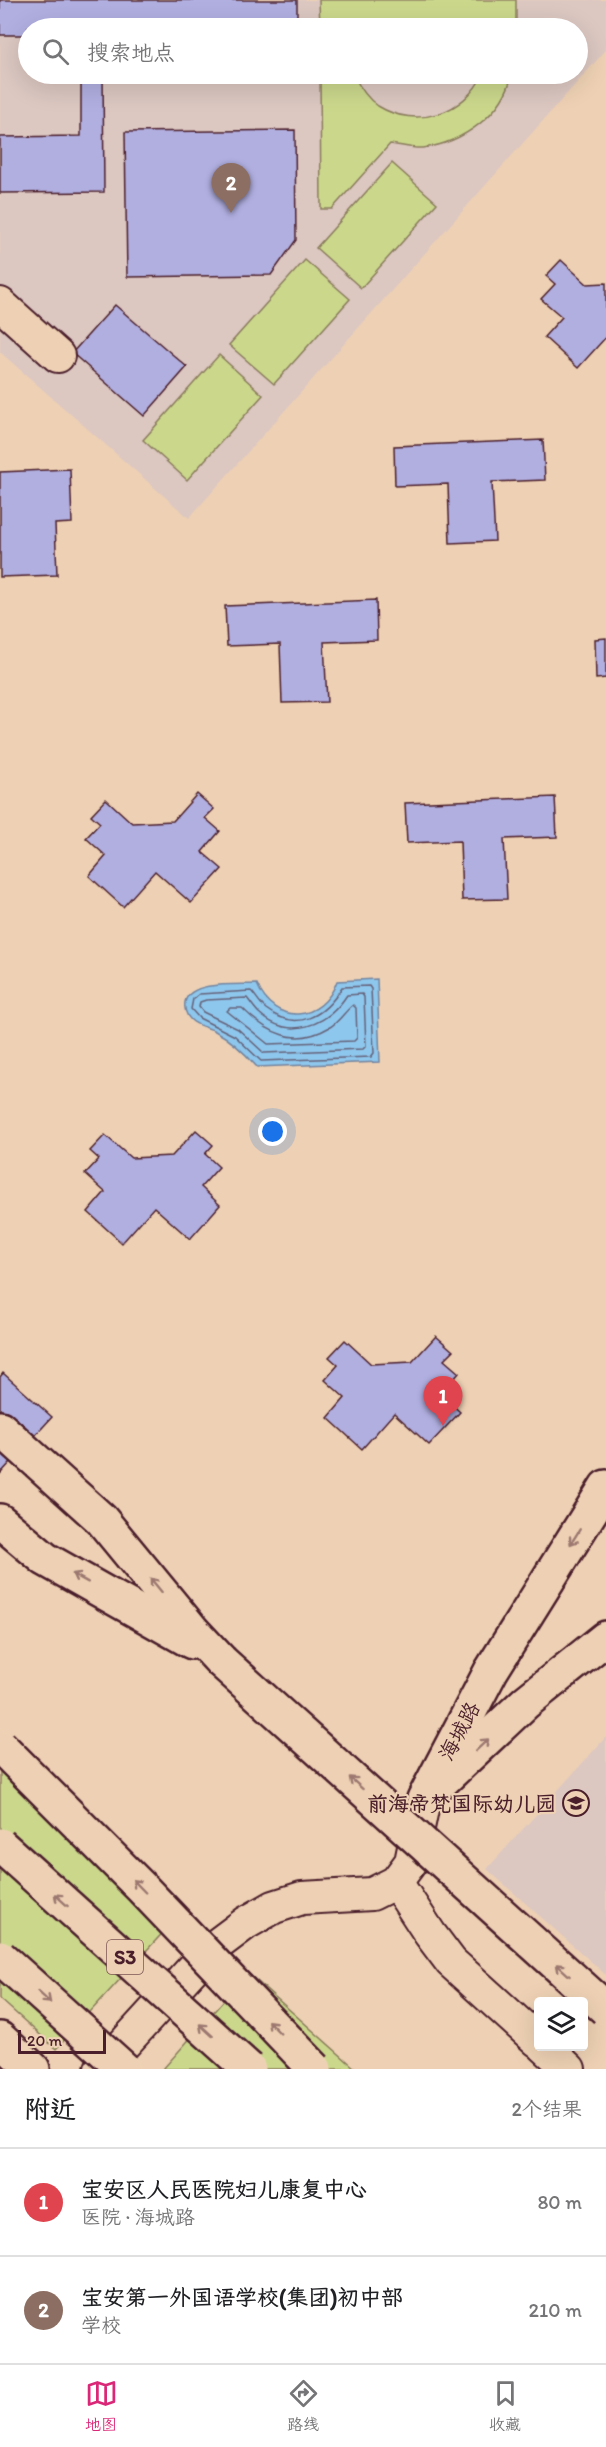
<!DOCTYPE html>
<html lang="zh">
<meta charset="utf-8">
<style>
:root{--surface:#fff;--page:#f6f6f6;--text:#202124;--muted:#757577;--line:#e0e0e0;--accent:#db2777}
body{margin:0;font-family:Itim,"LXGW WenKai TC",sans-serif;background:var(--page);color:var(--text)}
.controls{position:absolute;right:18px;bottom:18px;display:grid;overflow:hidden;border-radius:6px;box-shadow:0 6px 24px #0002}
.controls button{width:54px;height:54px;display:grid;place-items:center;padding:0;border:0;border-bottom:2px solid var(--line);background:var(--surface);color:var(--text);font:30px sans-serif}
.scale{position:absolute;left:18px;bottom:15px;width:88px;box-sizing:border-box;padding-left:6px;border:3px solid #4a1f2b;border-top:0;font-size:16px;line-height:21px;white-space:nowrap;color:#4a1f2b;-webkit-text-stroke:4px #eed1b4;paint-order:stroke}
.you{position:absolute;left:273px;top:1132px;width:21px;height:21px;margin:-15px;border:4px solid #fff;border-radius:50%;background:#1a73e8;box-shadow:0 0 0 9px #1a73e833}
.badge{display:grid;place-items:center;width:39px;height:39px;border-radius:50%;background:var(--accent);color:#fff;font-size:20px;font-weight:700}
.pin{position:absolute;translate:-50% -50px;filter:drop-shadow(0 2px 3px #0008)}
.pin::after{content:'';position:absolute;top:32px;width:21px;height:18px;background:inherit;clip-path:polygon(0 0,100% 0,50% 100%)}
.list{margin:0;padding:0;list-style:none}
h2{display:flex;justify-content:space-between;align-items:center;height:78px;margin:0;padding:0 24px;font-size:26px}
h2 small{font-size:20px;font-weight:400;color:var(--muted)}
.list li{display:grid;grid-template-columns:39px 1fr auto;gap:18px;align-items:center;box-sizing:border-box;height:108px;padding:0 24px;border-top:2px solid var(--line)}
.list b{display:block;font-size:22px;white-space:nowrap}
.list p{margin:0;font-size:20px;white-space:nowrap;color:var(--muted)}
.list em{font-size:20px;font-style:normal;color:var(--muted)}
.icon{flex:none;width:33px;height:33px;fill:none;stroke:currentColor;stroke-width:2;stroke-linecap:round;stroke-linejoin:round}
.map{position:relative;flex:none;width:606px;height:2069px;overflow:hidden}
.search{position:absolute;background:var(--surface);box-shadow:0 6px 24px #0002;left:18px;right:18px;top:18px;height:66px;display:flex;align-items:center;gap:15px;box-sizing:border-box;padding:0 21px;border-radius:33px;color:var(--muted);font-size:22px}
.sheet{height:294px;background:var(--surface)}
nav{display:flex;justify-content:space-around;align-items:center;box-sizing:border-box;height:84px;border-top:2px solid var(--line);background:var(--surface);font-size:16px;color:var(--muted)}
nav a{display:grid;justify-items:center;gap:3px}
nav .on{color:var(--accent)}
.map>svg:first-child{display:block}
</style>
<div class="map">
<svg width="606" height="2069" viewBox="0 0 606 2069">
<rect width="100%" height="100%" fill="#eed1b4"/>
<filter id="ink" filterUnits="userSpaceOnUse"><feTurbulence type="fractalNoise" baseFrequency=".0167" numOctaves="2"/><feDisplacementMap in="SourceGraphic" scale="12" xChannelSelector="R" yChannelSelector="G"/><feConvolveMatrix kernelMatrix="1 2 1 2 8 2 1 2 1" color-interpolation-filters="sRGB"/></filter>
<g filter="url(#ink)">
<!-- built -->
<g fill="#dcc7c1" fill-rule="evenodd">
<path d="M0 0H606V50L189 518 0 352ZM28 28H578V74H28Z"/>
<polygon points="606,1737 606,1975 487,1869"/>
</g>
<!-- green -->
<g fill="#cbd88c" stroke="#8a7c5c" stroke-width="1.5">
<polygon points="319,0 516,0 516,28 320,28"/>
<path d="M320 74H353C359 86 366 98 378 106 417 130 465 113 483 74H512C504 114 462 143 423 148 413 149 400 145 390 144L332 209H321Z"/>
<polygon points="392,163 437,203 361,288 316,248"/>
<polygon points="305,260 350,299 274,384 229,345"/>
<polygon points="219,355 263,395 187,480 143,440"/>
<polygon points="0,1751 180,1914 56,2049 0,1999"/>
<polygon points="248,1973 356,2069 163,2069"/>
</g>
<!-- water -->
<path fill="#8ec7ed" stroke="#73849f" stroke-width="1.5" d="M377 979 380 1062 257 1067C245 1053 232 1040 215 1031 207 1027 196 1026 190 1019 186 1015 184 1008 185 1002 190 980 239 985 257 984 274 1026 322 1023 337 981Z"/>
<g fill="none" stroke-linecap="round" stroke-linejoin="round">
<!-- shore -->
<g stroke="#656279" stroke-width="1.5">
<path d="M369 986 371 989 374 1053 371 1057 261 1061 235 1036 199 1018 191 1009 193 999 199 994 251 991C256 996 260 1004 266 1009 297 1033 325 1016 342 987Z"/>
<path d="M362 994 364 997 366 1046 363 1049 264 1053 238 1029 203 1012 199 1007 200 1002 206 1000 247 998C251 1003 254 1008 259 1013 289 1041 327 1026 347 995Z"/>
<path d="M353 1005 356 1008 357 1038 354 1041 268 1044 227 1011 230 1008H242C267 1033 295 1048 330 1027 339 1022 345 1011 353 1005Z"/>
</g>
</g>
<!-- building -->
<g fill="#b1afe0" stroke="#4a1f2b" stroke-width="1.5">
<polygon points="0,0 297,0 297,28 28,28 28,35 0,35"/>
<polygon points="81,74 103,74 104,192 0,193 0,137 81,136"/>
<polygon points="295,130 296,240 271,275 127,277 125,132"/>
<polygon points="561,260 587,284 606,283 606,337 578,368 544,337 562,317 541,299 555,284 546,276"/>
<polygon points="115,305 187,367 144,416 72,353"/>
<polygon points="543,440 545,480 492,482 495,541 450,543 448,484 395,486 394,446"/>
<polygon points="70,469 72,523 55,524 57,575 0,577 0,472"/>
<polygon points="376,600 377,640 324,642 327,702 282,703 280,644 227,646 225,606"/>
<polygon points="606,638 606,678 596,679 595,639"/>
<polygon points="197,794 214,809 205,818 220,831 202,852 222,869 191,903 155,871 123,907 89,876 106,856 86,838 100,823 91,815 106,799 132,823 173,821"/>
<polygon points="555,797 557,837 504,839 507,899 462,900 460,841 407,843 405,803"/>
<polygon points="196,1130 213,1145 205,1154 219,1167 201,1187 220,1205 190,1239 154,1207 122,1243 88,1212 105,1192 85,1174 99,1159 90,1151 105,1135 131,1158 172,1156"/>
<polygon points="436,1336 453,1351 444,1360 459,1373 441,1394 460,1412 429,1445 394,1413 362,1449 328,1418 345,1398 325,1380 338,1365 329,1357 345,1340 371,1364 412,1362"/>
<polygon points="3,1373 52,1417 0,1474 0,1377"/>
</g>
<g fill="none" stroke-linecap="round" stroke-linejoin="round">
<defs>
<g id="minor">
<polyline points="0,304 58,356"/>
<polyline points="396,1882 430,1934 451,1962 538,2041"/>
<polyline points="544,2046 569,2069"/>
<polyline points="101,2069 210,1950 246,1923 274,1907 302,1898 372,1894 396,1882 411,1862 424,1799"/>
</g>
<g id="major">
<polyline points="442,1781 526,1702 606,1638"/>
<polyline points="424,1799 491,1671 606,1487"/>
</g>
<g id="highway">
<polyline points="0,1428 101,1519 193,1631 221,1661"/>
<polyline points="0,1521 45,1559 192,1642"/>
<polyline points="0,2039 33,2069"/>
</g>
</defs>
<!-- minor casing -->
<use href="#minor" stroke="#4a1f2b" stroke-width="36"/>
<!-- major casing -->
<use href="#major" stroke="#4a1f2b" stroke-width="38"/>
<!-- highway casing -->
<use href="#highway" stroke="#4a1f2b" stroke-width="38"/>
<!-- minor -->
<use href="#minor" stroke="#eed1b4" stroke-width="32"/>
<!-- major -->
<use href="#major" stroke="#eed1b4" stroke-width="33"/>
<!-- highway -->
<use href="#highway" stroke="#eed1b4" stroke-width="33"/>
<defs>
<g id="highway-bridge">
<polyline points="221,1661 606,2009"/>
<polyline points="0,1746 142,1888 315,2069"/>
<polyline points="0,1845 249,2069"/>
<polyline points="0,1957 124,2069"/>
</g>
</defs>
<!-- highway-bridge casing -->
<use href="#highway-bridge" stroke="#4a1f2b" stroke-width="38" stroke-linecap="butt"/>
<!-- highway-bridge -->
<use href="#highway-bridge" stroke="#eed1b4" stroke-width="33"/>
</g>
<!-- one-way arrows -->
<defs><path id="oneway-shaft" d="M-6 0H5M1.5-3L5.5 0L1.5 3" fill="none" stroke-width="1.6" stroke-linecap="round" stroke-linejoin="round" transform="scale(1.5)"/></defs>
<g stroke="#9c7870">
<use href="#oneway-shaft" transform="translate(575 1537) rotate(122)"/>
<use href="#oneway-shaft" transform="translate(80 1578) rotate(-151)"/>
<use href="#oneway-shaft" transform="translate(156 1585) rotate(-129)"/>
<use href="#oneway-shaft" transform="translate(482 1745) rotate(-43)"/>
<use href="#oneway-shaft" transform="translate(356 1783) rotate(-138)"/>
<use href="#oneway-shaft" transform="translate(139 1886) rotate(-134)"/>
<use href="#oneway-shaft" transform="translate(61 1900) rotate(-138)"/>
<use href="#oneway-shaft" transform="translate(563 1970) rotate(-138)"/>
<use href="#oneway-shaft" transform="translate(44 1997) rotate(42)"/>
<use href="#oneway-shaft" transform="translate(274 2027) rotate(-134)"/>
<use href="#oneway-shaft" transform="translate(206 2030) rotate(-138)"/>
</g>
</g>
<!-- icons -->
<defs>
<symbol id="school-ring" viewBox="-11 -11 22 22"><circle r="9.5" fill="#eed1b4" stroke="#4a1f2b" stroke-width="1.5"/><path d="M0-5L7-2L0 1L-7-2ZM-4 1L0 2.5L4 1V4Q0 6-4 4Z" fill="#4a1f2b"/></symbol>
</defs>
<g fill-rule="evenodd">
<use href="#school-ring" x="561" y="1788" width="30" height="30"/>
</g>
<g text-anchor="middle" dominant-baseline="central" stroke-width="4.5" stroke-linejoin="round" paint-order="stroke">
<!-- shield labels -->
<rect fill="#eed1b4" stroke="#7b5454" stroke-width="1.5" x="107" y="1940" width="36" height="34" rx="4.5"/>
<g font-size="20" font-weight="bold" fill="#4a1f2b">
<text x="125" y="1957">S3</text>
</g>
<!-- street labels -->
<g font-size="21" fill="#4a1f2b" stroke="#eed1b4">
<text transform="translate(459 1731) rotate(-62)">海城路</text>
</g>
<!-- poi labels -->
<g font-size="21" font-weight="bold" fill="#4a1f2b" stroke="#eed1b4" text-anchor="end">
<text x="556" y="1803">前海帝梵国际幼儿园</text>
</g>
</g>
</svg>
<div class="controls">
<button><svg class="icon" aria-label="layers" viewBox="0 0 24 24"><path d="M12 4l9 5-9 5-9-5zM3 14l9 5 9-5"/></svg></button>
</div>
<div class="scale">20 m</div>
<div class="you"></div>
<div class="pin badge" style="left:443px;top:1426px;background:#e0444e">1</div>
<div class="pin badge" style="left:231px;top:213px;background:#8d6e63">2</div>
<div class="search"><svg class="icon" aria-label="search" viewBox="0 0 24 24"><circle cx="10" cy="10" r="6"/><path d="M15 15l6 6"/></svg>搜索地点</div>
</div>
<section class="sheet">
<h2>附近<small>2个结果</small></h2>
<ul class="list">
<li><span class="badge" style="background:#e0444e">1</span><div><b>宝安区人民医院妇儿康复中心</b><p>医院 · 海城路</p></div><em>80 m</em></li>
<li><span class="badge" style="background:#8d6e63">2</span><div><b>宝安第一外国语学校(集团)初中部</b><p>学校</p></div><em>210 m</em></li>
</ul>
</section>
<nav>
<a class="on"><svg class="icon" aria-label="map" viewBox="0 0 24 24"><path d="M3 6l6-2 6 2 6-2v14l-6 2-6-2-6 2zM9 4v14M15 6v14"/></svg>地图</a>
<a><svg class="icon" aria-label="directions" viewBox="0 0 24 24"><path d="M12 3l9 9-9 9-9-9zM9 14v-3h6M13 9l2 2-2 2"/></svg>路线</a>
<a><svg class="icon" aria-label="saved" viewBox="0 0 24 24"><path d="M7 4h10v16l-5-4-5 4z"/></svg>收藏</a>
</nav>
